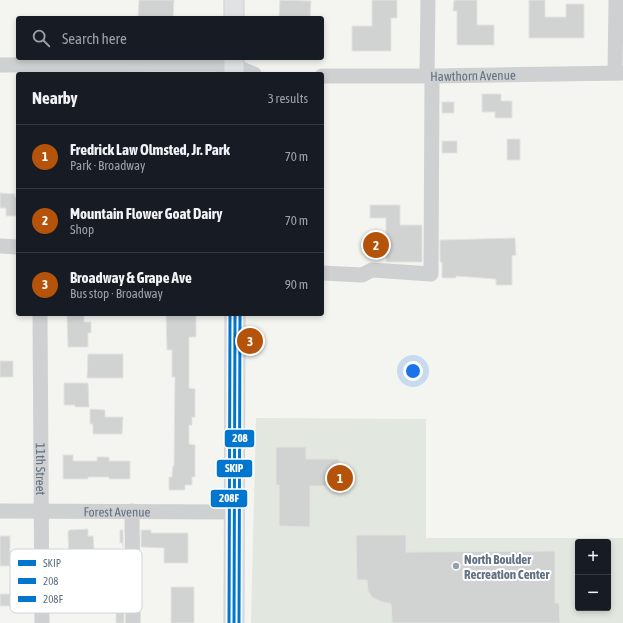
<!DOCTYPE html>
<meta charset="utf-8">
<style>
:root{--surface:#171b24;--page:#20242c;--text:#f1f3f6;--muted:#9ea1a6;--line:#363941;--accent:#b45309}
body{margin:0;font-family:"Asap Condensed",sans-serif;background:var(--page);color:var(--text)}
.controls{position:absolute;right:12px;bottom:12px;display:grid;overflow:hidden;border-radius:4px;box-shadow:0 2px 6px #0003}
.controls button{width:36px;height:36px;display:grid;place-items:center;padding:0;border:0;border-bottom:1px solid var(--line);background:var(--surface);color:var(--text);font:20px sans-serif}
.you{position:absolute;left:413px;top:371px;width:14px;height:14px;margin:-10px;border:3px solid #fff;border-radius:50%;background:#1a73e8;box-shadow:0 0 0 6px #1a73e833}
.badge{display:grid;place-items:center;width:26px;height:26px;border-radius:50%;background:var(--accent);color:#fff;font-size:13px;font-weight:700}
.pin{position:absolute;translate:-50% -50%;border:2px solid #fff;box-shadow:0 1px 4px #0006}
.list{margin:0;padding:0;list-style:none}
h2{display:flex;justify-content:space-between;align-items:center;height:52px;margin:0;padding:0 16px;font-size:17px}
h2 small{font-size:13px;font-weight:400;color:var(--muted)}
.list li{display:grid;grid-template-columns:26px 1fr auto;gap:12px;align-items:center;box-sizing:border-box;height:64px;padding:0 16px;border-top:1px solid var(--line)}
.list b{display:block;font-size:15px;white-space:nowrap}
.list p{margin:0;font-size:13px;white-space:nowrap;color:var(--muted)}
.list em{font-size:13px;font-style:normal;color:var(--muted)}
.icon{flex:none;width:22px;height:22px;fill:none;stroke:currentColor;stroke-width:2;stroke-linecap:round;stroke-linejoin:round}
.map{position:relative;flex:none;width:623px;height:623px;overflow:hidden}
.search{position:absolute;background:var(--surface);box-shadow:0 2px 6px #0003;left:16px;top:16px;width:308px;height:44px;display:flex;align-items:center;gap:10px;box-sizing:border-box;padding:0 14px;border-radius:4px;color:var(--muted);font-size:15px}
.panel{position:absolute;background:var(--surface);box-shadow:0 2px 6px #0003;left:16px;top:72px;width:308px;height:244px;border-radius:4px}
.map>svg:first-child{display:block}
</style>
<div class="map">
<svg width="623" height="623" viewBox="0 0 623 623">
<rect width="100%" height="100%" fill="#f4f4f1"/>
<!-- green -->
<path fill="#e2e7df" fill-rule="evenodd" d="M256 418 426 419V538H623V623H251ZM578 542H608V608H578Z"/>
<!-- building -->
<g fill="#d1d2d2" stroke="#e3e3e1">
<polygon points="139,0 174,0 173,18 138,18"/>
<polygon points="280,0 311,1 310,18 279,18"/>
<polygon points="372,0 397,0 397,18 391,18 391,51 352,51 352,26 372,26"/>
<polygon points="454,0 477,0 477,25 494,25 494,45 457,45 457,11 453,11"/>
<polygon points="529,0 545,0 545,17 566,17 566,4 584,4 584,38 529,38"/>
<polygon points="482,94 501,94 501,101 512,101 512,118 495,118 495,112 482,112"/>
<rect x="442" y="102" width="12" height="11"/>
<rect x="507" y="139" width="13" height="21"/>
<rect x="442" y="141" width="15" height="12"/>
<polygon points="0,193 15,194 15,197 18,197 18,216 6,216 6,208 0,208"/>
<polygon points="370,205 400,205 400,225 422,225 422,262 386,262 386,218 370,218"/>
<polygon points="515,238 516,255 512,256 512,285 496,285 496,279 456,276 456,278 442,278 442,262 440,262 440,240"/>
<polygon points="67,314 84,314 84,322 91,322 91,333 88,333 88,347 68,347"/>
<polygon points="166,314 196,314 196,337 189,337 189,388 195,389 195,417 192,417 192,425 189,425 189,444 195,445 195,477 192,477 192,485 185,485 185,490 169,490 169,477 172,477 173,466 174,466 175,377 172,377 172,350 167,350"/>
<polygon points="88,354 123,354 123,378 87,378"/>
<rect x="0" y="361" width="13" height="16"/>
<polygon points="64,383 88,383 89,407 75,407 75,405 64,405"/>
<polygon points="90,409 105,410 105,417 123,417 122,434 93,434 93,424 90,424"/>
<polygon points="276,447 306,447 306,459 339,459 339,486 310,486 310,527 279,526 279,485 276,485"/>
<polygon points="63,455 73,455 73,461 97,461 97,457 109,457 109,461 130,461 130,479 109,479 109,477 88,477 88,479 63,479"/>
<polygon points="88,529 88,536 93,536 95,562 69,563 68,531 70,530"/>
<polygon points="120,530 123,530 123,547 123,543 120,543"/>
<polygon points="141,530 151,530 151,533 188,533 188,563 164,563 164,548 141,547"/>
<polygon points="356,535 406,535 406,552 555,551 555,603 559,603 560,623 392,623 391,604 379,601 372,597 368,591 367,580 357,580"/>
<rect x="0" y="536" width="10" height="30"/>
<rect x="171" y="587" width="23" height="36"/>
<rect x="0" y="594" width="10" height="12"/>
<rect x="116" y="608" width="8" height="15"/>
</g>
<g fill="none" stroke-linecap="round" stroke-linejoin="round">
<defs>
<g id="major">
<polyline points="234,18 234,0"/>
<polyline points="234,58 234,74"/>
<polyline points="234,623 235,314"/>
</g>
</defs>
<!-- major casing -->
<use href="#major" stroke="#d0d1d2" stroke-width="21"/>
<!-- minor -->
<g stroke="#cfd0d1" stroke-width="15">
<polyline points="0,65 213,64 234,66 254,74"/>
<polyline points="615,73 616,0"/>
<path id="s1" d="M322 76H432L623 73"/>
<polyline points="427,76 428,0"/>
<polyline points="0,246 18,247"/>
<polyline points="322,273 362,275 372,270 431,274 432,76"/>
<path id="s2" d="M40 314 42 623"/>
<path id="s3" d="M0 511 234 512"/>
<polyline points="132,511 133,623"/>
</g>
<!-- major -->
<use href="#major" stroke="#e1e2e3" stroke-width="19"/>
<defs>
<polyline id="bus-1" points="234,623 235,314"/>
<polyline id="bus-2" points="239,623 240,314"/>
<polyline id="bus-3" points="229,623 230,314"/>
</defs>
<!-- bus-1 casing -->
<use href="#bus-1" stroke="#fff" stroke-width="6"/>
<!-- bus-2 casing -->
<use href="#bus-2" stroke="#fff" stroke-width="6"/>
<!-- bus-3 casing -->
<use href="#bus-3" stroke="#fff" stroke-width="6"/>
<!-- bus-1 -->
<use href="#bus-1" stroke="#0076ce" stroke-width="3"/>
<!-- bus-2 -->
<use href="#bus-2" stroke="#0076ce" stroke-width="3"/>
<!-- bus-3 -->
<use href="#bus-3" stroke="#0076ce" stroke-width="3"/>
</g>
<!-- markers -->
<circle fill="#94a0aa" stroke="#fff" stroke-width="1.5" cx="456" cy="566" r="4"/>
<g text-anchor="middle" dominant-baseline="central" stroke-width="4" stroke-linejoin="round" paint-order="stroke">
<!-- street labels -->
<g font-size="13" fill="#617284" stroke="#fff">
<text stroke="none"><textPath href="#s1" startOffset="151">Hawthorn Avenue</textPath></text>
<text stroke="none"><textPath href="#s2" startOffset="155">11th Street</textPath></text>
<text stroke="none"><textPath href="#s3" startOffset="117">Forest Avenue</textPath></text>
</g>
<!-- poi labels -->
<g font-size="13" font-weight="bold" fill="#617284" stroke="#fff" text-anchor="start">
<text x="464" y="559">North Boulder<tspan x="464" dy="15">Recreation Center</tspan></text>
</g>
</g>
<!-- legend -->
<rect x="10" y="549" width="132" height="64" rx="6" fill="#fff" stroke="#d0d5da" stroke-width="1"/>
<rect x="18" y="560" width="18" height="6" fill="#0076ce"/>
<rect x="18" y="578" width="18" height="6" fill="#0076ce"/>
<rect x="18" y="596" width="18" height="6" fill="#0076ce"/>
<g font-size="11" fill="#617284">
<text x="43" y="567">SKIP</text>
<text x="43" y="585">208</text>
<text x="43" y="603">208F</text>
</g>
<g stroke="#fff" stroke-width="1.5">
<rect x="224" y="429" width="31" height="19" rx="4" fill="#0076ce"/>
<rect x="216" y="459" width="37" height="19" rx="4" fill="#0076ce"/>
<rect x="210" y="489" width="38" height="19" rx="4" fill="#0076ce"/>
</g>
<g font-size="11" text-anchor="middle" font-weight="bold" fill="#fff">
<text x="240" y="442">208</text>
<text x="234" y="472">SKIP</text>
<text x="229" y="502">208F</text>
</g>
</svg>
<div class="controls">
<button>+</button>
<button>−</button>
</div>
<div class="you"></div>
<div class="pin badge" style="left:340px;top:478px">1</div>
<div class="pin badge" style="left:376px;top:245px">2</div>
<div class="pin badge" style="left:250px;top:341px">3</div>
<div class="search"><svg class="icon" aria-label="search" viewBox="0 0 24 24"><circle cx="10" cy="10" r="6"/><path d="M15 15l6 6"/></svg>Search here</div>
<section class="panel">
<h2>Nearby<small>3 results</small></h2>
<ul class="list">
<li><span class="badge">1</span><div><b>Fredrick Law Olmsted, Jr. Park</b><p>Park · Broadway</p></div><em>70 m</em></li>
<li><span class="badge">2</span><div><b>Mountain Flower Goat Dairy</b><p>Shop</p></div><em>70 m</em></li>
<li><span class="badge">3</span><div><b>Broadway &amp; Grape Ave</b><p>Bus stop · Broadway</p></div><em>90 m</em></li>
</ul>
</section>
</div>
